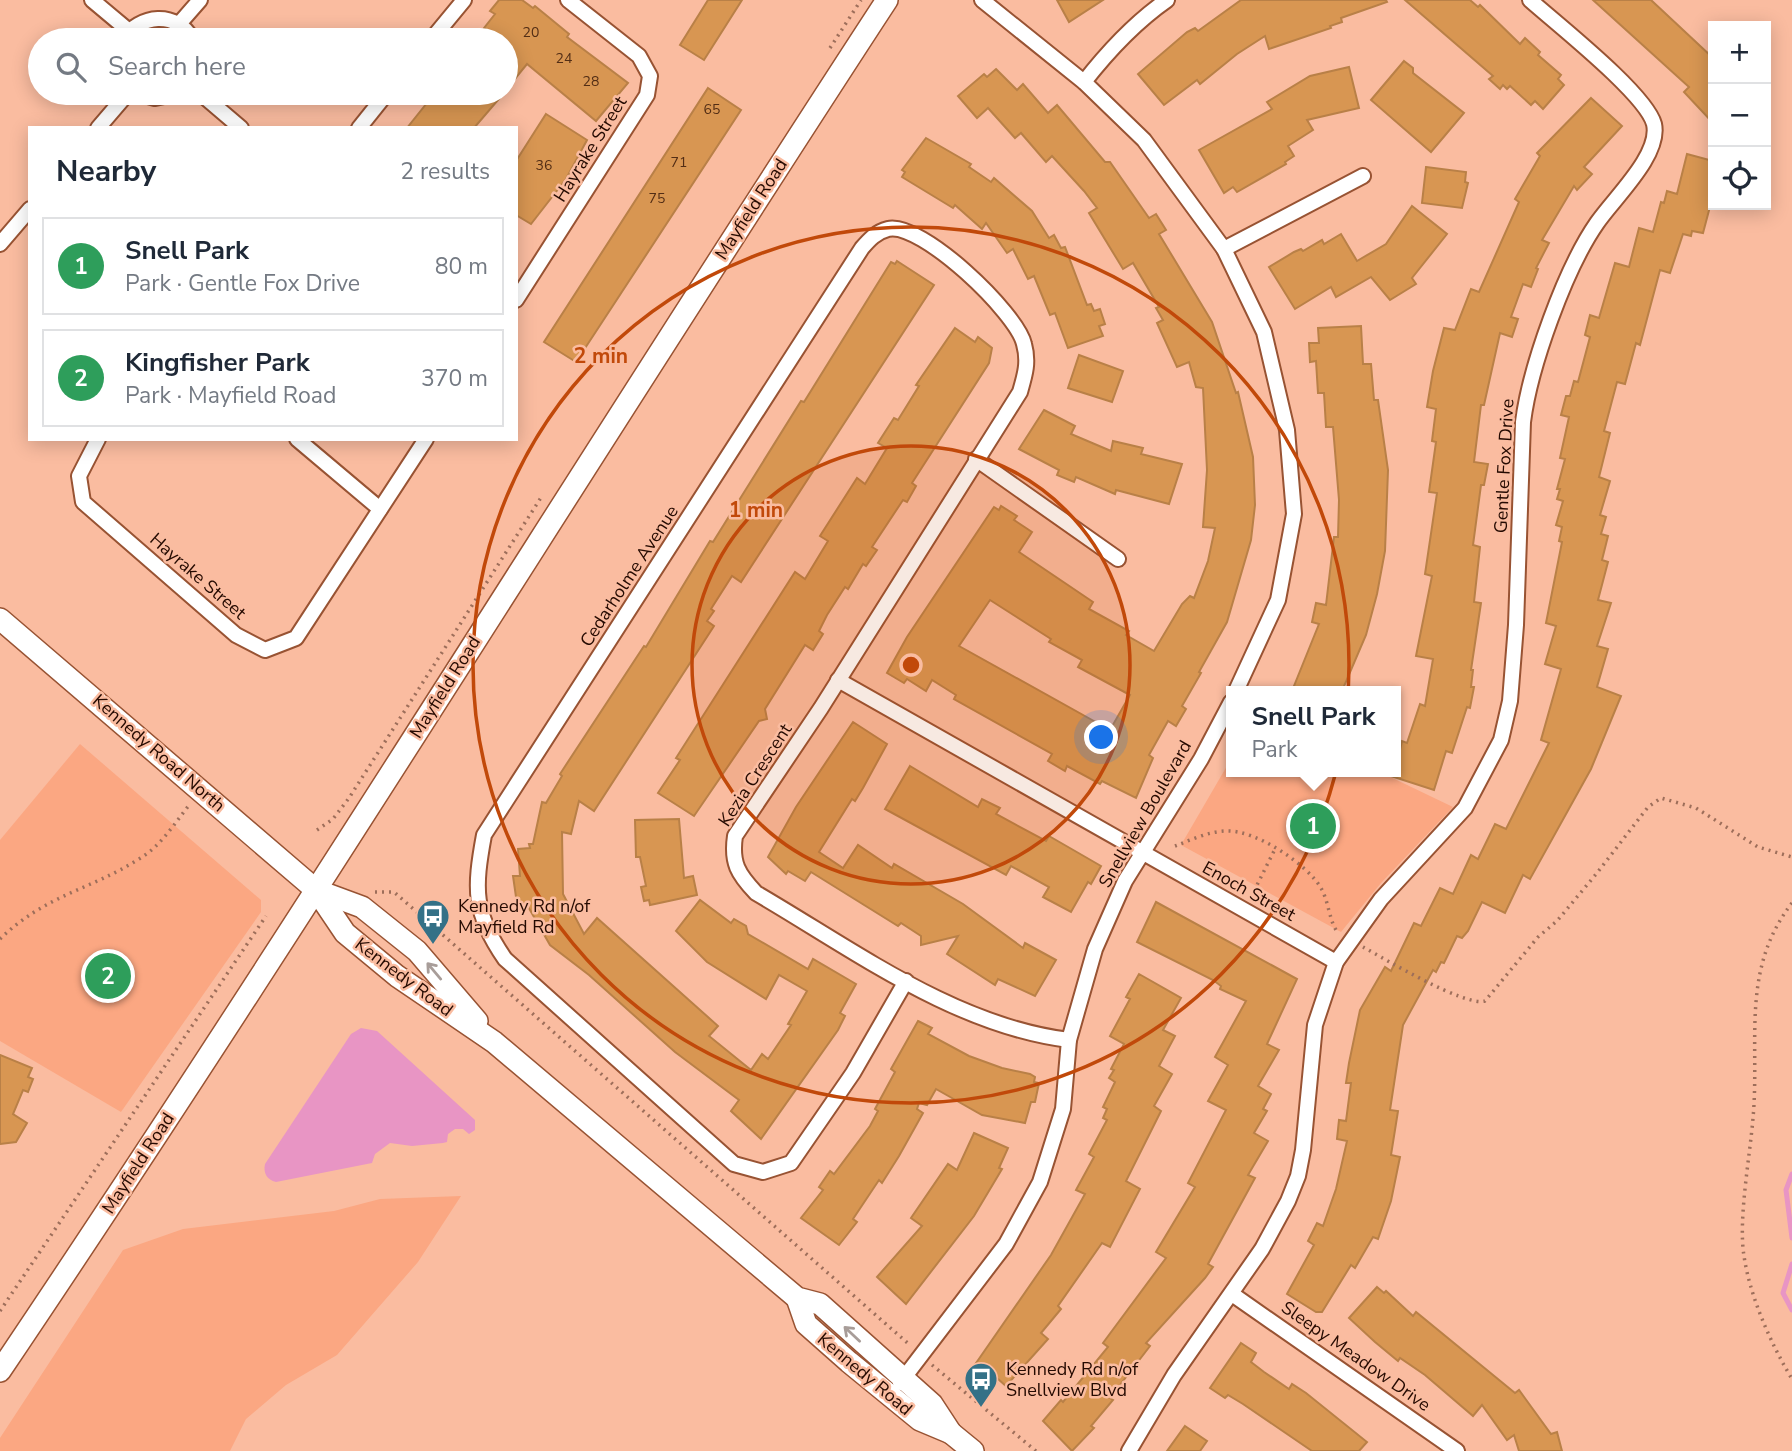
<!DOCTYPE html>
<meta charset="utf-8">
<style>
:root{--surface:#fff;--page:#f6f6f7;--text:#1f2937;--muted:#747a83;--line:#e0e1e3;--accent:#b45309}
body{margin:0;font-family:"Nunito Sans",sans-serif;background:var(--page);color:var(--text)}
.controls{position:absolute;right:21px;top:21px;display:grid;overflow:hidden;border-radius:0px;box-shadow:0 4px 18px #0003}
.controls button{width:63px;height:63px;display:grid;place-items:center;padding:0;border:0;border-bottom:2px solid var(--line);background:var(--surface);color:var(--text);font:35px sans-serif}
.you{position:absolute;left:1102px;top:738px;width:24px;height:24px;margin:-18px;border:5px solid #fff;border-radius:50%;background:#1a73e8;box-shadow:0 0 0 10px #1a73e833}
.badge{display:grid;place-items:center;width:46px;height:46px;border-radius:50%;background:var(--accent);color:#fff;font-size:23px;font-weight:700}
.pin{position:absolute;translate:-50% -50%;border:4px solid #fff;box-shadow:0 2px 7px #0006}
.popup{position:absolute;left:1226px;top:686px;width:175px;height:91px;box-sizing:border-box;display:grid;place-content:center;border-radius:0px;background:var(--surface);filter:drop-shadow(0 2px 5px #0005);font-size:23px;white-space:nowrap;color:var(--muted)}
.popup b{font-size:26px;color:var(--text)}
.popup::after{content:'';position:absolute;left:50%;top:100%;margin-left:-14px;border:14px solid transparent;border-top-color:var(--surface)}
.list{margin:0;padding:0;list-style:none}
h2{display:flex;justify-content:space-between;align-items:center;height:91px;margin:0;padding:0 28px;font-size:30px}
h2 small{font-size:23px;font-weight:400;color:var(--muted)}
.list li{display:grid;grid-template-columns:46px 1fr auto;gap:21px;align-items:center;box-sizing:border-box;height:98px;margin:0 14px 14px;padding:0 14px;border:2px solid var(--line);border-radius:0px}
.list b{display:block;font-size:26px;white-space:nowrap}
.list p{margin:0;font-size:23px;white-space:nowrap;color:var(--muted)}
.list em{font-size:23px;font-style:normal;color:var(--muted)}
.icon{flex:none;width:38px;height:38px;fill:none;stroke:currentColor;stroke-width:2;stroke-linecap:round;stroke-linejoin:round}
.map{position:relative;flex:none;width:1792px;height:1451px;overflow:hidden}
.search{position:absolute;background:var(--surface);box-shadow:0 4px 18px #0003;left:28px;top:28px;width:490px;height:77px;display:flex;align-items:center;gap:18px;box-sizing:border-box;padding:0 24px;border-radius:38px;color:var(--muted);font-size:26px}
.panel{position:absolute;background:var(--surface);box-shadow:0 4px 18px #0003;left:28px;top:126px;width:490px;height:315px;border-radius:0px}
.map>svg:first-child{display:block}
</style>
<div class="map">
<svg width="1792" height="1451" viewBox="0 0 1792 1451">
<rect width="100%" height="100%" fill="#fabca0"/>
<!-- green -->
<g fill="#fba782">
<polygon points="80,744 261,900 261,912 121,1112 0,1041 0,840"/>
<polygon points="1231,759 1231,772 1380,772 1453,807 1381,883 1341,932 1181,845"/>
<polygon points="461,1196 418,1262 337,1355 286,1385 246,1419 230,1451 0,1451 0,1438 123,1250 183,1229 334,1211 380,1199"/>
</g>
<!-- water -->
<path fill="#e895c4" d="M361 1028 377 1031 475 1120V1130L469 1134 463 1129H455L448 1134 447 1142 443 1143 412 1146 390 1143 375 1154 372 1163 276 1182C267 1180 263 1173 265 1164L351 1034Z"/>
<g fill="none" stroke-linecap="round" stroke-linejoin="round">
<!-- stream -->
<g stroke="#e895c4" stroke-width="5">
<polyline points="1792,1174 1786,1190 1792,1238"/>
<polyline points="1792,1264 1783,1293 1792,1310"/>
</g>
</g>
<!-- building -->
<g fill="#d89652" stroke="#b98047" stroke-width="2" fill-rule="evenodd">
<polygon points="499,0 522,0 533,8 535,6 569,34 567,37 628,83 596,121 527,64 506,90 506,40 498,40 484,28 495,14 490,11"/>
<polygon points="708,0 742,0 704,60 680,45"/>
<polygon points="1057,0 1103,0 1069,22"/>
<polygon points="1241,0 1386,0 1387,2 1341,18 1342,22 1330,26 1331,28 1269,49 1265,36 1237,54 1200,84 1197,80 1164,105 1138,74 1187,32 1195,28 1198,31"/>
<polygon points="1405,0 1470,0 1478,7 1480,5 1520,44 1525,38 1540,52 1538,55 1561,75 1558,79 1564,85 1543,109 1535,101 1531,105 1510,86 1507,89 1503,85 1500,89 1489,79 1493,76"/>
<polygon points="1593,0 1651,0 1713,58 1713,123 1684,92 1689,87"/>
<polygon points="1404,61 1413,68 1413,73 1464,113 1431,152 1371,100"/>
<polygon points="1349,67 1359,108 1307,120 1313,130 1288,146 1294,156 1285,162 1286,164 1237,192 1233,187 1224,193 1199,150 1272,109 1267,102 1310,76"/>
<path d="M996 69 1017 90 1023 84 1048 113 1057 105 1105 162H1110L1149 218 1156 214 1166 230 1159 234 1212 322 1236 393 1238 392 1253 457 1255 505 1251 540 1227 622 1199 672 1201 673 1182 706 1186 709 1176 726 1168 721 1149 755 1153 758 1136 798 1102 781 1100 784 1067 766 1065 771 1048 761 1052 754 954 699 956 695 932 680 926 691 907 679 904 683 887 673 907 637 994 507 999 510 1001 506 1017 516 1014 520 1032 532 1019 552 1093 602 1089 609 1129 631 1126 635 1154 651 1182 604 1190 596 1194 598 1208 561 1215 528 1203 527 1207 470 1203 388 1196 387 1189 362 1177 367 1157 323 1163 320 1156 308 1159 307 1133 263 1123 269 1089 213 1097 208 1084 191 1052 156 1046 162 1021 133 1015 138 988 108 977 118 958 96 984 74 987 77ZM990 600 1051 639 1049 642 1082 660 1078 667 1130 695 1110 730 959 646Z"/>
<polygon points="708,88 741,110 576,362 544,342"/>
<polygon points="435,93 504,93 474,128 407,128"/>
<polygon points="1591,98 1622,126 1584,167 1592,174 1577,190 1574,186 1542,240 1549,243 1536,268 1538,269 1531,287 1523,284 1511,317 1518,319 1512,337 1500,333 1484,405 1481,405 1474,462 1488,464 1484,485 1481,485 1473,545 1480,547 1474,602 1481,603 1471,670 1473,670 1471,687 1474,687 1470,708 1467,707 1452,753 1446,751 1434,790 1391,776 1395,772 1402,741 1407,743 1420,704 1425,706 1433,659 1416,656 1432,576 1425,574 1437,493 1429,492 1436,442 1432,441 1436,409 1427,407 1433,371 1444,328 1455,330 1471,289 1479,292 1519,202 1515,199 1540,156 1537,153"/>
<polygon points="546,114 587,140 566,179 531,224 516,215 516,161"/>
<polygon points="926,138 971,164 969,167 991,182 994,178 1032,211 1049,238 1054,235 1061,248 1065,247 1087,305 1091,304 1094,311 1100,309 1105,324 1099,326 1103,336 1068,348 1055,313 1050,315 1034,276 1028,279 1013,249 1007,253 986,223 982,229 955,205 953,208 902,177 905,172 902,170"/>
<polygon points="1687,154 1713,161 1713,195 1703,233 1692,231 1691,236 1683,234 1670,273 1660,270 1640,345 1636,343 1625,384 1617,382 1604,431 1610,433 1599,477 1610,481 1600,515 1606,517 1601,534 1608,536 1602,560 1608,562 1598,600 1611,603 1597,646 1608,649 1597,687 1621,696 1591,769 1530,879 1523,875 1505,913 1482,902 1468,931 1462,938 1457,936 1444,963 1441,962 1436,972 1433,970 1403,1025 1390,1110 1398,1111 1391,1155 1400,1157 1391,1201 1378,1239 1373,1237 1355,1268 1351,1265 1322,1312 1316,1312 1287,1294 1314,1245 1308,1241 1317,1223 1323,1226 1336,1189 1347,1141 1337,1139 1339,1120 1346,1121 1351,1083 1346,1083 1349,1063 1360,1010 1385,967 1391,971 1414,923 1421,926 1440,888 1453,894 1471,855 1478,859 1495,824 1506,829 1549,743 1541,740 1561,669 1545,664 1556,626 1546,623 1562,542 1559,541 1562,527 1556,525 1563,501 1557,499 1560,489 1557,489 1565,459 1560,458 1569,417 1561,415 1566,396 1570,396 1574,381 1578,382 1590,337 1585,335 1590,315 1599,318 1615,263 1629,267 1639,228 1653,232 1661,202 1664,203 1667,191 1677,194"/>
<polygon points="1426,167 1466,172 1465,182 1468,183 1462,208 1422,203"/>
<polygon points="1412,206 1447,234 1412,278 1416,284 1390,300 1371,277 1336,297 1331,287 1295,309 1269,267 1294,252 1301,249 1303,251 1322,240 1324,244 1341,234 1357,261 1386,244"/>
<polygon points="897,261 934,285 741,582 732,576 711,609 714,611 707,621 714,626 594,811 579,801 571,834 562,832 563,894 584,934 597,918 718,1026 709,1036 751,1070 762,1054 768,1059 791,1025 788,1024 807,991 779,975 766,999 707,962 676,931 700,900 731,923 734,919 746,926 748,934 808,969 813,959 856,984 840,1013 845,1016 838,1030 761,1139 731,1111 739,1100 675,1052 589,975 550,945 526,903 517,904 513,876 520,876 518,849 530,848 529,844 533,844 542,802 546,803 562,776 560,774 644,646 646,647 710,541 713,542 801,401 804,402 891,262 895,264"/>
<polygon points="1361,326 1363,364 1371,364 1374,400 1378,400 1388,470 1385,551 1377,594 1366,635 1342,691 1292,691 1319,624 1312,622 1316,603 1326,605 1334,537 1338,537 1339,500 1333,427 1326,427 1324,393 1318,393 1316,361 1310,362 1309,343 1319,343 1318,328"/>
<polygon points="955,328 975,342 978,337 992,348 989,363 912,483 916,486 907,502 903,500 872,547 877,550 866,566 863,564 848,589 845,587 827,615 819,631 823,634 813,650 805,645 765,709 767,719 759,721 694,816 658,793 680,760 676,758 795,572 805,579 828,541 820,536 857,478 865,484 887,448 878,443 894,418 898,420 919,386 916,385"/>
<polygon points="1079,355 1123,371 1112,402 1068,388"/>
<polygon points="1044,410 1075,426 1071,434 1111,451 1113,441 1143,448 1141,454 1182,464 1169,504 1116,490 1115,494 1076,477 1074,482 1057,475 1059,470 1019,449"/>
<polygon points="853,722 887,744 863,788 855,801 852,799 819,852 843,868 858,845 892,868 894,864 963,904 1023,948 1025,943 1056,960 1035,996 998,979 995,985 947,954 958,936 921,945 921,936 901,923 898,926 811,872 805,881 788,871 786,874 768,857 796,807"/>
<polygon points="910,766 978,807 982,799 1000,808 996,814 1046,841 1049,836 1101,866 1091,884 1088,882 1071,912 1043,897 1049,887 1011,866 1006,875 885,809"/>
<polygon points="679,819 684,878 693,876 697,895 650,905 649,900 644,901 641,887 646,886 640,857 636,857 635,820"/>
<polygon points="1156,902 1297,979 1267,1044 1279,1050 1258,1086 1271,1094 1263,1109 1267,1111 1254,1133 1268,1141 1248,1175 1255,1178 1208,1264 1213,1267 1205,1278 1146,1343 1150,1346 1110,1398 1113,1400 1091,1426 1094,1428 1072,1451 1043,1421 1061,1400 1063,1402 1108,1347 1103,1343 1166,1258 1156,1252 1195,1187 1188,1183 1226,1110 1208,1101 1228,1065 1215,1057 1246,1001 1220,989 1221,986 1213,980 1137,942"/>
<polygon points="1139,974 1181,998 1163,1030 1175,1036 1159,1066 1172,1074 1154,1106 1161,1111 1126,1181 1140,1189 1110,1247 1102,1243 1058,1306 1061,1309 1041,1333 1048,1339 1006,1386 998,1379 995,1383 974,1366 1051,1255 1085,1194 1076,1190 1094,1157 1089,1154 1107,1120 1103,1118 1107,1109 1103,1107 1115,1082 1109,1078 1114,1070 1111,1069 1124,1044 1110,1036 1130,999 1126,997"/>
<polygon points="918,1021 932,1028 928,1034 969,1056 1002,1068 1030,1074 1035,1077 1034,1082 1039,1083 1035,1102 1031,1102 1025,1123 982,1115 936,1089 927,1105 919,1103 917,1109 923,1113 899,1156 882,1183 879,1180 853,1219 857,1222 839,1245 801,1218 823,1190 819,1187 830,1171 834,1174 870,1126 878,1111 875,1109 895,1072 891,1069"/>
<polygon points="0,1055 32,1068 28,1077 33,1079 28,1092 23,1090 13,1114 27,1123 16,1142 0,1144"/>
<polygon points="974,1133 1008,1148 999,1168 1002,1169 974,1216 906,1304 877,1277 922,1226 911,1218 948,1164 957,1170"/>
<polygon points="1377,1287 1384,1293 1386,1291 1413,1316 1416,1312 1515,1393 1519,1390 1551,1434 1557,1432 1562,1451 1519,1451 1514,1435 1507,1440 1482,1405 1473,1416 1425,1375 1400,1358 1398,1361 1375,1342 1349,1318"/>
<polygon points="1241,1343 1256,1353 1251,1362 1264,1372 1289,1389 1292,1384 1306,1393 1367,1442 1359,1451 1312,1451 1243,1404 1228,1395 1225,1398 1210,1388"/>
<polygon points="1185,1426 1207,1441 1200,1451 1167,1451"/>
</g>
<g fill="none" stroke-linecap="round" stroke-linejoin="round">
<defs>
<g id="street">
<polyline points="92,0 129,31"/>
<polyline points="982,0 1084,82 1144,140 1224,249 1264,332 1287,430 1294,514 1278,600 1236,691"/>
<polyline points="179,24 200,0"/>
<path d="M122 40C140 14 176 10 193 40"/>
<polyline points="431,40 464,0"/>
<path d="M1084 82C1109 50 1134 23 1167 0"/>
<polyline points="138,93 155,98 178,93"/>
<polyline points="200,93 241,128"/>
<polyline points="98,128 128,93"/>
<polyline points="359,128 387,93"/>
<polyline points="0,244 30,209"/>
<polyline points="1224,249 1363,176"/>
<polyline points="516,300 647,95 650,76 639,56 568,0"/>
<polyline points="98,439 79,476 83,502 236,635 265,650 296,638 426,439"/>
<polyline points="297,439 380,509"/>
<polyline points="976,459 1118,559"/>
<polyline points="838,680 1336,962"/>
<path d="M906 981 853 1073 791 1163 763 1172 734 1164 505 959C473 913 474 889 484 835L862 248C869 240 876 232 888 229 921 221 1017 313 1024 344 1029 362 1025 375 1020 392L821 708 735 836C731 863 738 874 756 893 854 950 955 1026 1069 1040"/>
<polyline points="1232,1294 1457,1451"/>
<polyline points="900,1383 1006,1244 1040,1182 1063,1109 1069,1040 1095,949 1125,881 1201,759 1231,702"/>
<path d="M1129 1451 1174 1375 1262 1249 1288 1201 1298 1176 1303 1150 1315 1025 1336 962 1381 899 1465 808 1501 740 1510 701 1516 625 1523 422C1530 367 1565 269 1597 223 1614 198 1661 155 1654 124 1646 94 1557 24 1530 0"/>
</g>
<g id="secondary">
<polyline points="0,619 316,890 345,933 397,976 494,1042 797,1298 820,1304 932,1404 951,1433 973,1451"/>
<polyline points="316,890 362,907 417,951 477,1021"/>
<polyline points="797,1298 806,1324 849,1362 920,1420 951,1433"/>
<path d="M0 1371C304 920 589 456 887 0"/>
</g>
</defs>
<!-- street casing -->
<use href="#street" stroke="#985333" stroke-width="18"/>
<!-- secondary casing -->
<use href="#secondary" stroke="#985333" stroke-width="24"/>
<!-- path -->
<g stroke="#9d6e5a" stroke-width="3.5" stroke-dasharray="2 5" stroke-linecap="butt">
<polyline points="830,48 861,0"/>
<polyline points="317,830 333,819 349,798 542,496"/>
<path d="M1175 846C1191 840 1209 831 1227 831 1256 830 1307 864 1321 888 1329 902 1329 921 1338 933"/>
<polyline points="375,892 394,892 911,1346"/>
<polyline points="1251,897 1275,849"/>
<path d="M1792 903C1740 970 1760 1042 1753 1118 1750 1156 1738 1220 1744 1256 1750 1297 1771 1344 1792 1379"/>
<path d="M0 939C45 895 90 890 139 859 161 846 174 824 190 804"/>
<path d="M1363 947C1385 959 1465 1007 1485 1001L1538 937 1557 921 1597 873 1648 807 1661 798 1696 808 1758 847 1792 857"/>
<polyline points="0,1311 266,916"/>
<polyline points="932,1365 1036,1451"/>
</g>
<!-- street -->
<use href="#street" stroke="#fff" stroke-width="14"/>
<!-- secondary -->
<use href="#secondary" stroke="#fff" stroke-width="21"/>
</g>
<!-- one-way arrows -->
<defs><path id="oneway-shaft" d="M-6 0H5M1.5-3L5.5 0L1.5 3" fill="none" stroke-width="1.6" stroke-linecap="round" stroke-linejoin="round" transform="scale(1.75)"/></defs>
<g stroke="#a89d99">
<use href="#oneway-shaft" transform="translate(434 971) rotate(-130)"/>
<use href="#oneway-shaft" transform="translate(852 1334) rotate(-137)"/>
</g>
<!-- distance rings -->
<circle cx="911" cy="665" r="219" fill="#c1490a" fill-opacity=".12"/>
<g fill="none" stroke="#c1490a" stroke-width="3.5">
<circle cx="911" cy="665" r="219"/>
<circle cx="911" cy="665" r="438"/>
</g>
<!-- icons -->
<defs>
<symbol id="bus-pin" viewBox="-11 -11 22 30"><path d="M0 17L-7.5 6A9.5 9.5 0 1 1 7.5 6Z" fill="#347187" stroke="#fabca0"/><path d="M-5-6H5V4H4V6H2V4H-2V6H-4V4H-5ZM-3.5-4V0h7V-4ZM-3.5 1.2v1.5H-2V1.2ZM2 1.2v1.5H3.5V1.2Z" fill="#fff"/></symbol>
</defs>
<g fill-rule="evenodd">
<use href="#bus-pin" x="414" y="897" width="38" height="52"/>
<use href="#bus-pin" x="962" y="1360" width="38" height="52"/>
</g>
<g text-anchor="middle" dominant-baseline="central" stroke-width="5" stroke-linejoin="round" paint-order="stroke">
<!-- number labels -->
<g font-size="14" fill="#522d15">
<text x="531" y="32">20</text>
<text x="564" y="58">24</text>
<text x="591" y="81">28</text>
<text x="712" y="109">65</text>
<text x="679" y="162">71</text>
<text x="544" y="165">36</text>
<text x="657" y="198">75</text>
</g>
<!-- street labels -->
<g font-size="18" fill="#250a01" stroke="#fabca0">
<text transform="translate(590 149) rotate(-58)">Hayrake Street</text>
<text transform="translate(751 209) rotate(-57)">Mayfield Road</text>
<text transform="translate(1504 466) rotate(-87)">Gentle Fox Drive</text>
<text transform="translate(198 576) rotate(41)">Hayrake Street</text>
<text transform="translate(629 576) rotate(-57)">Cedarholme Avenue</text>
<text transform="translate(445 687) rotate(-58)">Mayfield Road</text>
<text transform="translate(159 753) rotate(41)">Kennedy Road North</text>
<text transform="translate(755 775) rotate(-57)">Kezia Crescent</text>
<text transform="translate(1145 814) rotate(-60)">Snellview Boulevard</text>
<text transform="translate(1249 891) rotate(29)">Enoch Street</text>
<text transform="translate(404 977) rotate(37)">Kennedy Road</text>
<text transform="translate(138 1163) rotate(-57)">Mayfield Road</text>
<text transform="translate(1356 1356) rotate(35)">Sleepy Meadow Drive</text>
<text transform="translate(865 1374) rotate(40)">Kennedy Road</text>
</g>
<!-- poi labels -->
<g font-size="18" fill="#250a01" stroke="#fabca0" text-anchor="start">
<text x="458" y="906">Kennedy Rd n/of<tspan x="458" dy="21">Mayfield Rd</tspan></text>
<text x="1006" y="1369">Kennedy Rd n/of<tspan x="1006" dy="21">Snellview Blvd</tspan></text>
</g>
</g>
<circle cx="911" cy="665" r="10" fill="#c1490a" stroke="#fabca0" stroke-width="3.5"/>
<g font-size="21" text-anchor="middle" font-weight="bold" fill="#c1490a" stroke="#fabca0" stroke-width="5" stroke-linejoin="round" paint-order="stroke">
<text x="601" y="363">2 min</text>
<text x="756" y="517">1 min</text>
</g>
</svg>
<div class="controls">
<button>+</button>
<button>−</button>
<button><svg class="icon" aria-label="locate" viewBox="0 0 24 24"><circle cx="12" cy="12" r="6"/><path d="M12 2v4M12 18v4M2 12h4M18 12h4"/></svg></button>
</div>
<div class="you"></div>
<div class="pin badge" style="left:1313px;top:826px;background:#2e9e5b">1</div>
<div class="popup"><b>Snell Park</b>Park</div>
<div class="pin badge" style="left:108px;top:976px;background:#2e9e5b">2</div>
<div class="search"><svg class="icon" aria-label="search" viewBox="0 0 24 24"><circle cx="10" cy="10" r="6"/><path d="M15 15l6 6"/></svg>Search here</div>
<section class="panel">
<h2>Nearby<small>2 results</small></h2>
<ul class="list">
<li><span class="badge" style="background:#2e9e5b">1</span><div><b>Snell Park</b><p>Park · Gentle Fox Drive</p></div><em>80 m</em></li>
<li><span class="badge" style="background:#2e9e5b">2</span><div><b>Kingfisher Park</b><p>Park · Mayfield Road</p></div><em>370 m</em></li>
</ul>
</section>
</div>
